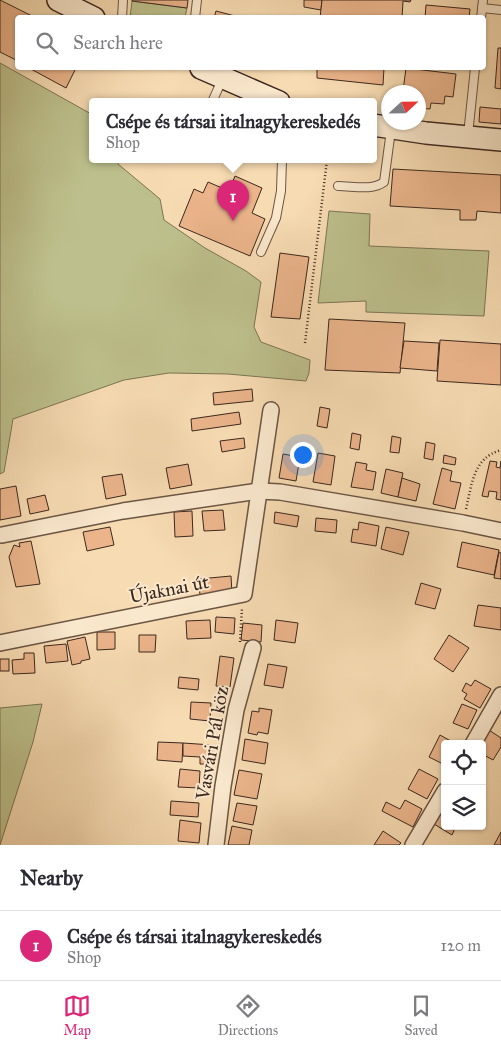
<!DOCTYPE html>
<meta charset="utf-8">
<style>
:root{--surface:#fff;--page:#f7f7f7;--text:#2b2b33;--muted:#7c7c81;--line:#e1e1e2;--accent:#db2777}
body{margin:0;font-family:"IM FELL Great Primer",serif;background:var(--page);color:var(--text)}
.controls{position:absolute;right:15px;bottom:15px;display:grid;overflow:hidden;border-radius:5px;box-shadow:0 1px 4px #0004}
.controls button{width:45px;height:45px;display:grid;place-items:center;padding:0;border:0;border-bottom:1px solid var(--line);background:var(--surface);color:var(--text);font:25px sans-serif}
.compass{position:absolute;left:381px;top:85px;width:45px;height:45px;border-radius:50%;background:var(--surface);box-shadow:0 1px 4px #0004;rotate:68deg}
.you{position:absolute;left:302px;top:454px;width:18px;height:18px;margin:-12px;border:4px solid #fff;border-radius:50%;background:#1a73e8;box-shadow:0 0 0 8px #1a73e833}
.badge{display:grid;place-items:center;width:32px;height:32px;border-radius:50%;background:var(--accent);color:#fff;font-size:16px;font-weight:700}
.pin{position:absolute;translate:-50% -41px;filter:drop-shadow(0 1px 2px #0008)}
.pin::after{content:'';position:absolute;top:26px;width:18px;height:15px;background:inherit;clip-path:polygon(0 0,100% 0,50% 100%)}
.popup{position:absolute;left:89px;top:98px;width:288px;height:65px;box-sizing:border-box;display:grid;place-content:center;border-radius:5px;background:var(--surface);filter:drop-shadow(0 1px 4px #0005);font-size:16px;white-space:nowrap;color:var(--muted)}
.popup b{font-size:19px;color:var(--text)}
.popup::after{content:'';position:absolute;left:50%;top:100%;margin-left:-10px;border:10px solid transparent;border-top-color:var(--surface)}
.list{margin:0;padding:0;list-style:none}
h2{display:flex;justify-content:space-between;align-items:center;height:65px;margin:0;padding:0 20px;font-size:21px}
h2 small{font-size:16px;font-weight:400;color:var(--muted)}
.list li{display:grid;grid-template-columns:32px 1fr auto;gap:15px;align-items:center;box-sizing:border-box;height:70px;padding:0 20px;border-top:1px solid var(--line)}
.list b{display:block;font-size:19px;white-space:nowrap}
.list p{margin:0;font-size:16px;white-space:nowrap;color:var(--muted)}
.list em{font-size:16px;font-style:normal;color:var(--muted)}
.icon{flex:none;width:28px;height:28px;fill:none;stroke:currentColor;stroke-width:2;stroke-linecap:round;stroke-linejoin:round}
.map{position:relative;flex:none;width:501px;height:845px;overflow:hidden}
.search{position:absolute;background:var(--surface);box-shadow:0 1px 4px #0004;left:15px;right:15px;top:15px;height:55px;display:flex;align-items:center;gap:12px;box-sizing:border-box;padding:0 18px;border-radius:5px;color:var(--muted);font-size:19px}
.sheet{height:135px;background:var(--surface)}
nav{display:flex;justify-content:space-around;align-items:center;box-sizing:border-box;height:70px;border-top:1px solid var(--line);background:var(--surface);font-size:14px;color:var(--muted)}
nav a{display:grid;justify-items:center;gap:2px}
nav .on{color:var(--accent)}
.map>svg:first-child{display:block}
</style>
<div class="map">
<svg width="501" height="845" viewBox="0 0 501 845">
<rect width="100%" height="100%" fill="#f7dbb2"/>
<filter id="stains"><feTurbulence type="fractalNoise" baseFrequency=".004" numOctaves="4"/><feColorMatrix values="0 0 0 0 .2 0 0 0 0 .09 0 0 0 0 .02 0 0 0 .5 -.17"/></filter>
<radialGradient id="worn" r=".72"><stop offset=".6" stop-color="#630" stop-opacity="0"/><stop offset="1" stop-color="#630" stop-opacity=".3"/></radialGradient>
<!-- green -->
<g fill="#bdc08c" stroke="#7c7456">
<polygon points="132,1 187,8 185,17 130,18"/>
<polygon points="0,63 93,115 93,160 119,160 118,164 160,199 164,220 205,248 246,271 261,282 254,327 261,342 310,360 309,373 306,381 228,374 169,373 124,380 13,419 4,472 0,474"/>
<polygon points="329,211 370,214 369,246 489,251 484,316 366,312 366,301 318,303"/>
<polygon points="42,704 33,742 0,845 0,708"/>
</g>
<!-- building -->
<g fill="#ebb48b" stroke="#3c281f">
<polygon points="0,0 36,18 18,18 18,61 0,52"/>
<polygon points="132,0 188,0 187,8 132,1"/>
<polygon points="304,0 322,0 321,10 304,7"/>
<polygon points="322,0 411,0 410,2 403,1 402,18 320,18"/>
<polygon points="426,5 470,9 469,18 425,18"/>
<polygon points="216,11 235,16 234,18 214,18"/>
<polygon points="498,48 501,48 501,89 495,88"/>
<polygon points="29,68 76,68 66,88"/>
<polygon points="317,68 384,68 383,85 317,78"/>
<polygon points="406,68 456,74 453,97 445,96 444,104 431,103 430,109 419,108 420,101 418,101 418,92 407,92 407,91 403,91"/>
<polygon points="480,107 501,109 501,124 479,122"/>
<polygon points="393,169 501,175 501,213 477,211 476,220 460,220 460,210 390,206"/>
<polygon points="235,176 262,188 252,213 265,219 250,256 179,226 194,189 203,193 208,182 229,191"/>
<polygon points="280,253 309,257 300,319 271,317"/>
<polygon points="329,319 405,323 400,373 325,370"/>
<polygon points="440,340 501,344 501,385 437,381"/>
<polygon points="404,341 439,343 437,371 400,368"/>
<polygon points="252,389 253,401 214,405 213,393"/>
<polygon points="320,407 330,409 327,428 317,426"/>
<polygon points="239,412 241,424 192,431 191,419"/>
<polygon points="352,433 361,435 359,450 350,448"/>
<polygon points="392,436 401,438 399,453 390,452"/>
<polygon points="244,438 245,448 222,452 220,441"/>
<polygon points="426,442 435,444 433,460 424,458"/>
<polygon points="318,453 335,456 331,485 313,482"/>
<polygon points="283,454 300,457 296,481 279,478"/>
<polygon points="444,455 456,458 455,465 443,463"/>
<polygon points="490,461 497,462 496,467 500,468 501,461 501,500 496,499 497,492 489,491 488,497 482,496"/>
<polygon points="356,462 367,464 366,470 376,472 373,490 351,487"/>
<polygon points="188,464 192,485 170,489 166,468"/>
<polygon points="442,468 452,471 450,481 461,483 455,509 433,504"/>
<polygon points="386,469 403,473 398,497 381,493"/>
<polygon points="122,474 126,495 106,499 102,477"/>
<polygon points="402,478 420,484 416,501 398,497"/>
<polygon points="16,486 21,516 0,520 0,489"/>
<polygon points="45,495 49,510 30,514 27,499"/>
<polygon points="223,510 225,530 204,531 202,511"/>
<polygon points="192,511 193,536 175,537 174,512"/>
<polygon points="275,512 299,516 297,527 274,523"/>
<polygon points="316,518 337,520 336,533 315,531"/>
<polygon points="359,522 379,526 376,546 351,542 353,529 358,530"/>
<polygon points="110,527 114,545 87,551 83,532"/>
<polygon points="386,527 409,532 403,555 381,549"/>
<polygon points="31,541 40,584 16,587 9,557 14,545 20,547 19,543"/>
<polygon points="462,542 499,550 494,575 457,567"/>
<polygon points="499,552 501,553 501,579 494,578"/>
<polygon points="231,576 232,594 200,597 199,579"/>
<polygon points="421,583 441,589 435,609 415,604"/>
<polygon points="478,605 501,608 501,630 474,626"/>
<polygon points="216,617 235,618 234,634 215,632"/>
<polygon points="210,620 211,638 187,639 186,621"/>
<polygon points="276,620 298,623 295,643 274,640"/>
<polygon points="243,623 262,625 261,642 241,640"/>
<polygon points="97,632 115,632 115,649 97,650"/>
<polygon points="139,635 156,635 155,652 139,652"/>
<polygon points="449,635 469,648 453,672 434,659"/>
<polygon points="85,637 90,659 81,661 81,663 72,665 67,641"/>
<polygon points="66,644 68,661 46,663 44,646"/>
<polygon points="24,653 34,653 35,673 13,674 12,660 24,659"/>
<polygon points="220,656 234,658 230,687 216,686"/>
<rect x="0" y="659" width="9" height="12"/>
<polygon points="268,664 287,667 283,688 264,685"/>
<polygon points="179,677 199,679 198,690 178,688"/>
<polygon points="475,680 491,689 480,708 464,699 467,694 462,691 466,683 471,686"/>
<polygon points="191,702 211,703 210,721 190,719"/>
<polygon points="462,704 477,710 468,729 453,723"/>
<polygon points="259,708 272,710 268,734 258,732 257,735 248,733 252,711 259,712"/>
<polygon points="489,730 501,738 501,747 493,760 482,754 482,744 481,744"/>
<polygon points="440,735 456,744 445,744 445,765 429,757"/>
<polygon points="245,739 268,743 265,764 242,760"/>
<polygon points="158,742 183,743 182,762 157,760"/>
<polygon points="183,743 212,745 211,764 200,764 200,757 183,756"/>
<polygon points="180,769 200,771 199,788 178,787"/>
<polygon points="419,769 438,779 427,799 408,789"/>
<polygon points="239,770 262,774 257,799 234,795"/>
<polygon points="405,800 422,809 413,827 382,811 386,802 400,809"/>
<polygon points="171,801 199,803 198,817 170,815"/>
<polygon points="237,803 257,806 253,825 233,821"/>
<polygon points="445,806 445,826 456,826 452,835 434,824"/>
<polygon points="180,820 201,823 199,843 178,841"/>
<polygon points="232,826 252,830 249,845 228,845"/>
<polygon points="383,831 401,843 399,845 374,845"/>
<polygon points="501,832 501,845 494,845"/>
</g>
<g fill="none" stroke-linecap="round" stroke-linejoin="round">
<defs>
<g id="service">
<polyline points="482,8 501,10"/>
<polyline points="122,18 123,0"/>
<polyline points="195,18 197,0"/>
<polyline points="481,18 483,0"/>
<polyline points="212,102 222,80"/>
<polyline points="468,135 475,68"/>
<path d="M338 186C353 186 372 191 384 182L391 130"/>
<polyline points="261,252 276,218 281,191 282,160"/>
</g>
<g id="minor">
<polyline points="2,535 123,511 258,491 280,492 463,523 501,531"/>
<polyline points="0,643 244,594 271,410"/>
<polyline points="473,744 501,695"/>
<polyline points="216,845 223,786 236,710 253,648"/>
<polyline points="413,845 445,791"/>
</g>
<g id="secondary">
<polyline points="58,0 94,18"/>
<polyline points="201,68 279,102"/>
<polyline points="373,125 426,133 501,140"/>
</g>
</defs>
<!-- service casing -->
<use href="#service" stroke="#6b5544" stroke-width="10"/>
<!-- minor casing -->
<use href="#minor" stroke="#6b5544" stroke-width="18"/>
<!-- secondary casing -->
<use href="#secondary" stroke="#3c281f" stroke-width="24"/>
<!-- path -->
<g stroke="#3c281f" stroke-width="2.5" stroke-dasharray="1 2.5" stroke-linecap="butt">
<polyline points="305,343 327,160"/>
<path d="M466 509C472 484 473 458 501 450"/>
<polyline points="240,642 242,608"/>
</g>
<!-- service -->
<use href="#service" stroke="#fae8cd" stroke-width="8"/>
<!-- minor -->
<use href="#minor" stroke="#fae8cd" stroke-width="15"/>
<!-- secondary -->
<use href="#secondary" stroke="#fae8cd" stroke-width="21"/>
</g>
<g text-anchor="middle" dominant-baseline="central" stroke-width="4" stroke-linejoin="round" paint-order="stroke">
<!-- street labels -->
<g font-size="19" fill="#3c281f" stroke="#fae8cd">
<text transform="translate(169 589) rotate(-11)">Újaknai út</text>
<text transform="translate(212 743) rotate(-80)">Vasvári Pál köz</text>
</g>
</g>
<rect width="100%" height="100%" filter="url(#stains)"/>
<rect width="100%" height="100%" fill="url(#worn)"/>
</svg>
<div class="controls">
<button><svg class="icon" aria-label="locate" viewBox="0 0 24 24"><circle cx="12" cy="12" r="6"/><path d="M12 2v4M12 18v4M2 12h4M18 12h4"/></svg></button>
<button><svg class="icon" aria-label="layers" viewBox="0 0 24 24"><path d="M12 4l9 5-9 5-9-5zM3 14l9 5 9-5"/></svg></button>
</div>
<svg class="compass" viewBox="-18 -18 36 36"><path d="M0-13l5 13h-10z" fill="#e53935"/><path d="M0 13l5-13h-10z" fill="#7c7c81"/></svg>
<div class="you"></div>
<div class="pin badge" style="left:233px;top:221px">1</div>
<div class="popup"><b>Csépe és társai italnagykereskedés</b>Shop</div>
<div class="search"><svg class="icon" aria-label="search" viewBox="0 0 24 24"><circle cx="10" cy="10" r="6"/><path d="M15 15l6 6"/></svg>Search here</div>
</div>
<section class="sheet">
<h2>Nearby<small></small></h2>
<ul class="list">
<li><span class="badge">1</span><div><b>Csépe és társai italnagykereskedés</b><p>Shop</p></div><em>120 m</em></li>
</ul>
</section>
<nav>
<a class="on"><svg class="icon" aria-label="map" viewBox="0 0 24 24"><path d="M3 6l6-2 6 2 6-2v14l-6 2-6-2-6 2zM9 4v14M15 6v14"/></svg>Map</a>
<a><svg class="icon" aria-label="directions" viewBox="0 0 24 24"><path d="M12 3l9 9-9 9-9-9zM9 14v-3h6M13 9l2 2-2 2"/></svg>Directions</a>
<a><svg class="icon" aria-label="saved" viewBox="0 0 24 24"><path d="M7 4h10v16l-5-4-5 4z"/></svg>Saved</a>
</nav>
